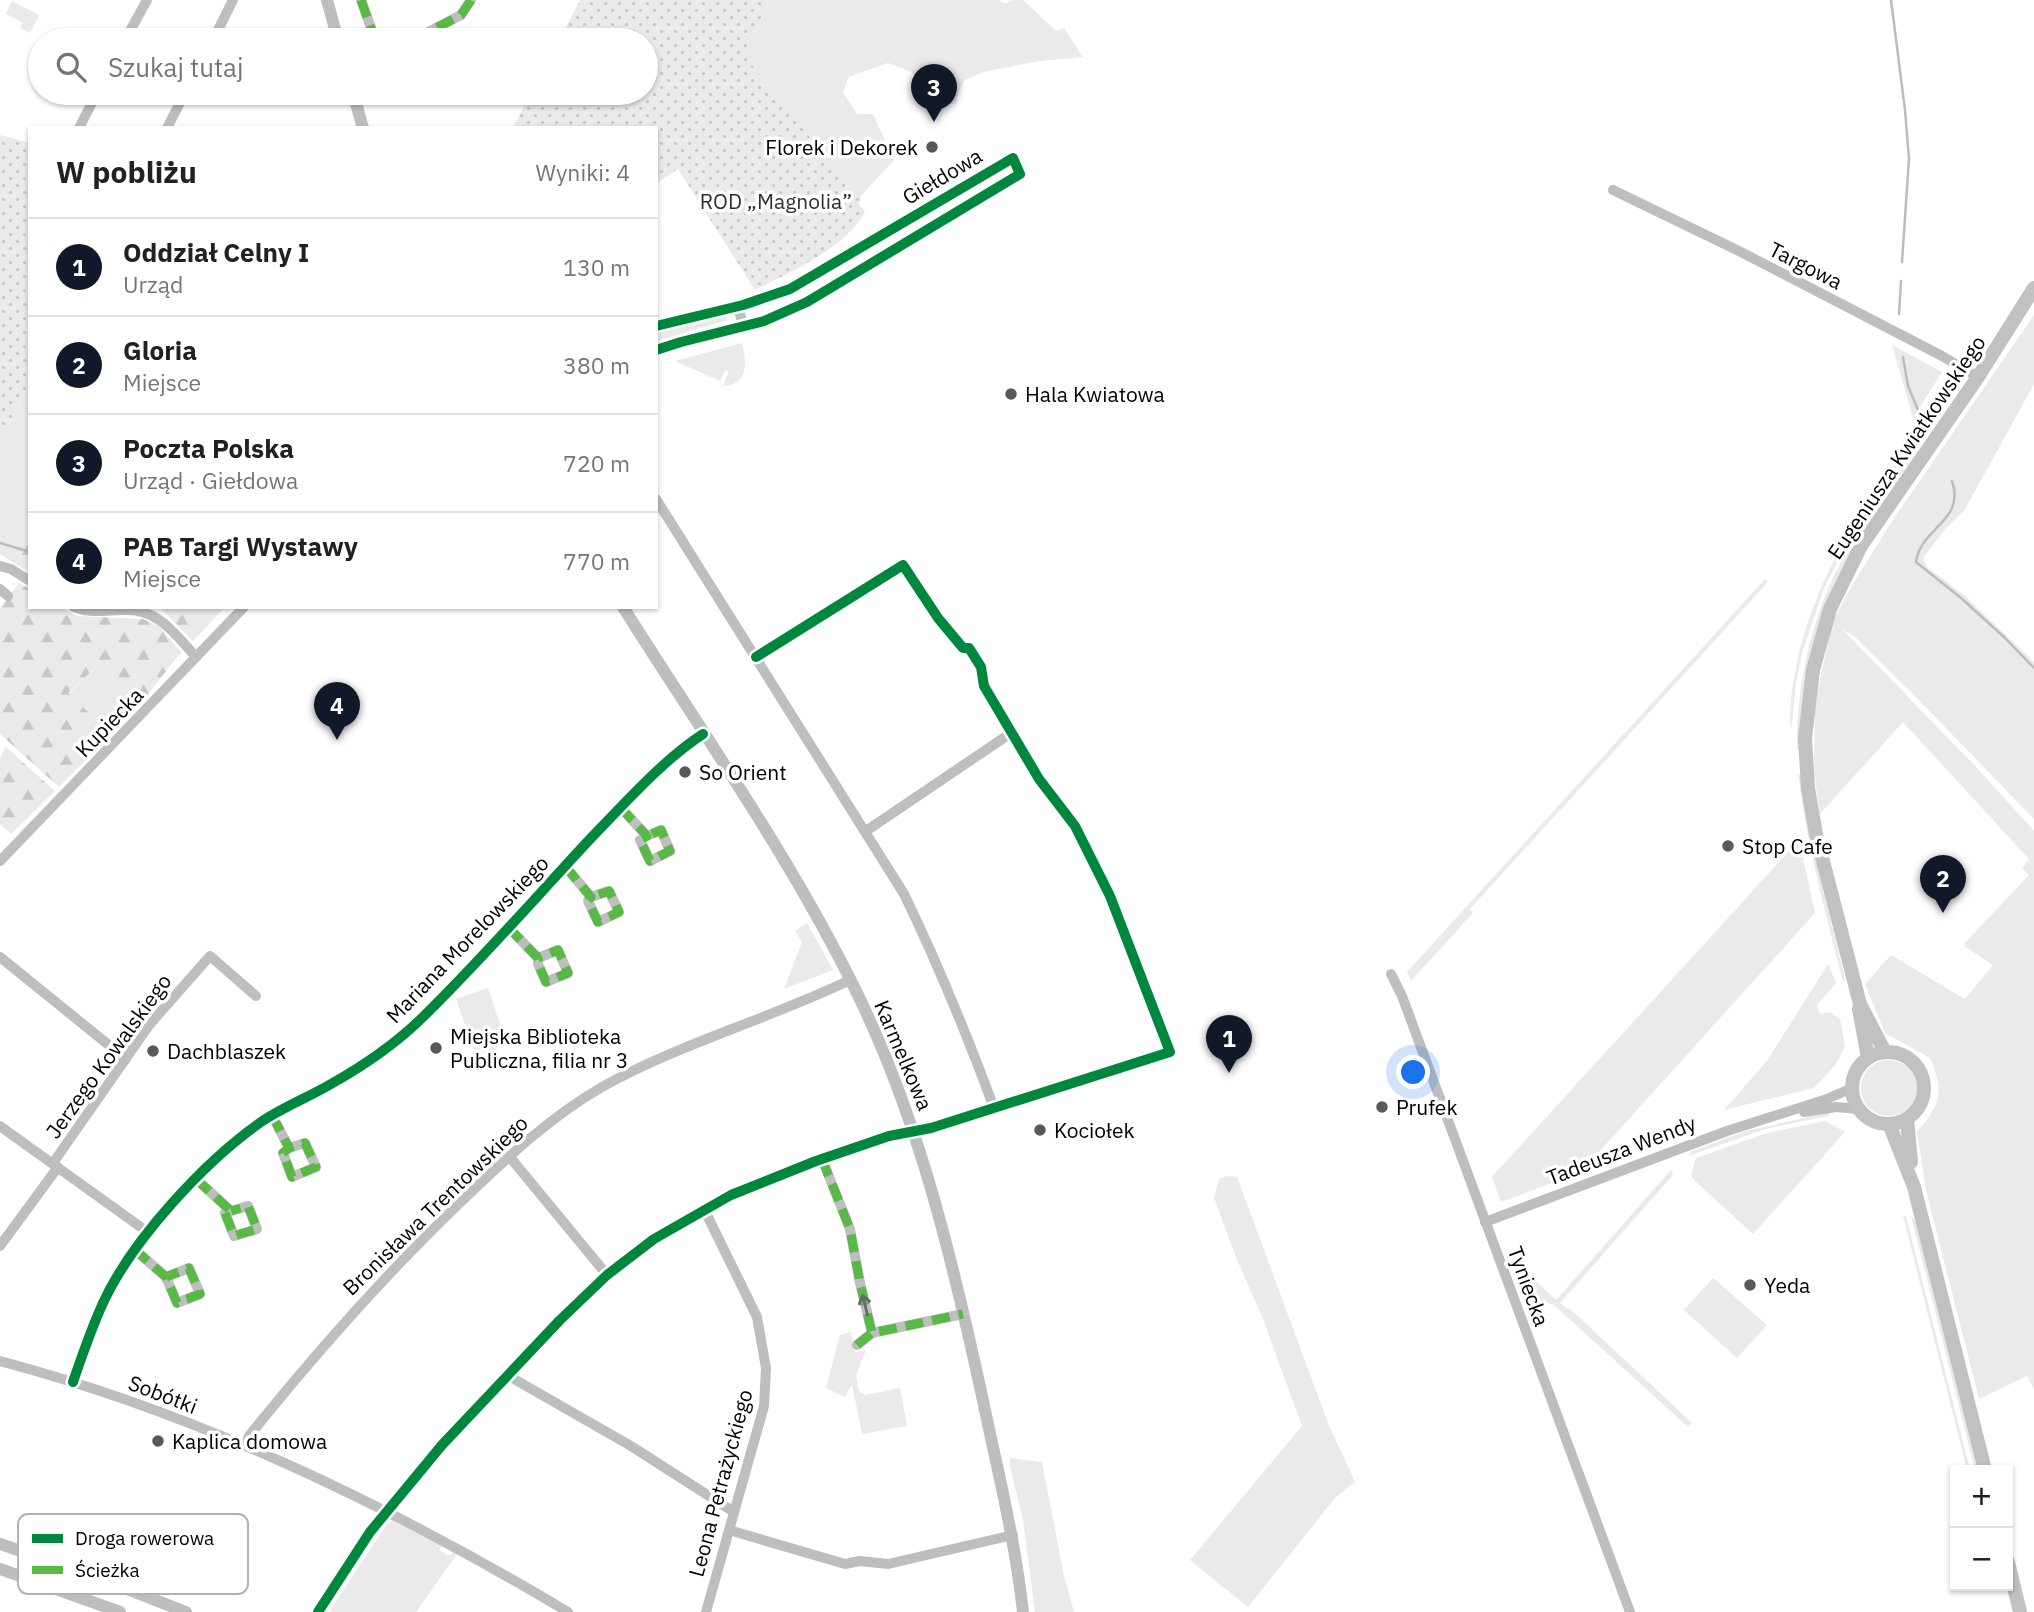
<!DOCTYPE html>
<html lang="pl">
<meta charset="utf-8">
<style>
:root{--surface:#fff;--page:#f6f6f6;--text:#202124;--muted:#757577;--line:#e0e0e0;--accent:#111827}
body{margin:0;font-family:"IBM Plex Sans",sans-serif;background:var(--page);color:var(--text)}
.controls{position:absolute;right:21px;bottom:21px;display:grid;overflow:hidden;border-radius:0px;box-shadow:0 2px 5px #0004}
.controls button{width:63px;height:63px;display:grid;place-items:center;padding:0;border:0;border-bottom:2px solid var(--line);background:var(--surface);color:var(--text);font:35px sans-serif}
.you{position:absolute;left:1414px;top:1073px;width:24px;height:24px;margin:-18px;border:5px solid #fff;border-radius:50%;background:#1a73e8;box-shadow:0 0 0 10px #1a73e833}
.badge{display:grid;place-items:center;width:46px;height:46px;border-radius:50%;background:var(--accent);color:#fff;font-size:23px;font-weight:700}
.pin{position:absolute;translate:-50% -58px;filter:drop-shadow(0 2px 4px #0008)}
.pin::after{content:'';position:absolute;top:37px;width:24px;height:21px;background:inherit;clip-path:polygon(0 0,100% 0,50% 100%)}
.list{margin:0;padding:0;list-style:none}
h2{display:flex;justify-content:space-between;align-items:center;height:91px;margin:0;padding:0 28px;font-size:30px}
h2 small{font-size:23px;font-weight:400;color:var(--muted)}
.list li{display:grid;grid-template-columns:46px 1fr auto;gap:21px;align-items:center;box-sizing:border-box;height:98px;padding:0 28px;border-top:2px solid var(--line)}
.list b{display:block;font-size:26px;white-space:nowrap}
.list p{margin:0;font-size:23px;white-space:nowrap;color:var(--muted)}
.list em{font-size:23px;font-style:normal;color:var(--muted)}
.icon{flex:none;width:38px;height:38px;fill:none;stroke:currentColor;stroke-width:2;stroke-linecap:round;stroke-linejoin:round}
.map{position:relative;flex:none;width:2034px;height:1612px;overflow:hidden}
.search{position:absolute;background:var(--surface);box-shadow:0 2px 5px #0004;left:28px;top:28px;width:630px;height:77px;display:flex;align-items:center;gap:18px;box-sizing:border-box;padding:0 24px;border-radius:38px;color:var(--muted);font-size:26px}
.panel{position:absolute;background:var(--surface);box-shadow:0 2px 5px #0004;left:28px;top:126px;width:630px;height:483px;border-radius:0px}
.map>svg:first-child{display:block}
</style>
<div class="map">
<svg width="2034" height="1612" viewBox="0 0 2034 1612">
<defs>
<pattern id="forest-firs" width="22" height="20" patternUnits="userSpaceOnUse" patternTransform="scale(1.75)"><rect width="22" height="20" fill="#eaeaea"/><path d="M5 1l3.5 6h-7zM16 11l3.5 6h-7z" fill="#c7c7c7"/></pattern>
<pattern id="garden-dots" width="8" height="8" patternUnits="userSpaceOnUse" patternTransform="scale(1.75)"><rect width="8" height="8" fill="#eaeaea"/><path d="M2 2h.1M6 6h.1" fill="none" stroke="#c7c7c7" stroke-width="1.8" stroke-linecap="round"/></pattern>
</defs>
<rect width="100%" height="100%" fill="#fff"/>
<!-- green -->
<g fill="#eaeaea">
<polygon points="771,0 998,0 1005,4 1013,0 1023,0 1056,31 1064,28 1083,57 1039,61 983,72 965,80 959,91 956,104 928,103 912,72 888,63 849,77 843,92 857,114 873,114 894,160 859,198 774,94 743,53"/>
<polygon points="12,1 39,15 30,33 20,28 23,23 6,14"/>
<path d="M2034 315V384L1964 511 1946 528 1923 558 1927 567 1964 595 2034 662V819L1912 693 1856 638 1842 629 1976 767 2034 831V1389L2027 1376 1979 1399 1926 1190 1917 1132C1941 1104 1945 1092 1930 1058L1885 1033 1865 984 1891 955 1965 999 1993 965 1964 946 1965 943 2029 875 2022 868 2029 859 1903 722 1820 814 1814 774 1815 702 1833 621 1851 587 1889 526Z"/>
<polygon points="719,316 724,316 728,320 656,341 656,332"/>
<path d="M742 343C747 362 749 385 723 386L729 371 725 370 720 381 675 361Z"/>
<polygon points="1892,345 1942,372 1913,418"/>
<polygon points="30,383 30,546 0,535 0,439"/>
<path d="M1927 417 1921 431 1851 536 1824 588 1802 653 1796 684 1791 732C1789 710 1791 690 1796 668 1814 572 1872 495 1927 417Z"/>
<path d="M1928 425 1931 426 1925 439C1907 468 1886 496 1868 524 1824 594 1802 667 1799 749L1797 751C1796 672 1817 594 1861 528 1881 497 1914 458 1928 425Z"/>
<polygon points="1765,579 1768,582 1470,909 1473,913 1411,981 1407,972"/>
<polygon points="97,666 142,702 112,734 68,694"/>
<path d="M1798 772 1801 777 1813 849 1846 983 1842 978C1825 910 1806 842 1798 772Z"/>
<polygon points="1799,840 1815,913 1581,1172 1501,1202 1492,1177"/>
<polygon points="807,923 833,970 784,989 802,942 795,931"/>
<polygon points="1828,964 1836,983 1817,1005 1820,1014 1830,1012 1840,1019 1845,1047 1836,1064 1814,1088 1724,1110 1767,1061"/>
<polygon points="488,988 507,1045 476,1055 456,999"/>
<circle cx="1889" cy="1088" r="28"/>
<polygon points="1831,1112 1828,1116 1765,1129 1689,1156 1692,1151 1746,1131"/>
<polygon points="1825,1121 1845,1132 1753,1234 1694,1180 1691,1175 1696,1158 1767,1133"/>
<polygon points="1671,1170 1673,1175 1560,1303 1578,1316 1692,1423 1688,1427 1554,1305 1532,1298 1520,1266 1556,1300"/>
<polygon points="1226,1176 1237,1177 1328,1423 1355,1482 1335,1498 1248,1607 1190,1560 1302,1426 1263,1319 1238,1262 1214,1198 1219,1179"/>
<polygon points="1903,1216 1906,1216 1970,1470 1967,1470"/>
<polygon points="1911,1216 1916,1221 1979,1470 1975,1470"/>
<polygon points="1713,1278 1767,1325 1737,1358 1684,1310"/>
<polygon points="851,1332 855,1352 866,1350 856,1375 859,1391 865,1395 900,1388 907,1426 862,1434 852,1384 845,1397 826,1388 840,1335"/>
<polygon points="1010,1458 1042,1462 1064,1576 1074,1612 1035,1612 1023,1520 1010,1466"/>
<polygon points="392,1521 442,1546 439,1550 450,1556 453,1552 457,1554 416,1612 329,1612 387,1524"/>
</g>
<!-- forest -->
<g fill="url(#forest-firs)">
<polygon points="0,535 30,546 30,573 0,554"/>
<polygon points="19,583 30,589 30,607 60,607 77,616 143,619 159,626 181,652 142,702 97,666 68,693 112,734 59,787 0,734 0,608"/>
<polygon points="159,607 225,607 193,641"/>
<polygon points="6,747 55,791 11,834 0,824 0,758"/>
</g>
<!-- garden -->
<g fill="url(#garden-dots)">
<path d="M580 0H771L743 53 774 94 861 199 858 204 865 211C849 246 789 273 755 290L678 169 656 184V128H513L531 93H646V40H559Z"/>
<polygon points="0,135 30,143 30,383 0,439"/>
</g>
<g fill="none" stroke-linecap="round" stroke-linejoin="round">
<!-- stream -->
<g stroke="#bcbcbc" stroke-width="2.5">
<polyline points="1891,0 1905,110 1909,159 1902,262"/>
<polyline points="1899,314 1901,281"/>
<polyline points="1903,357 1908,386 1918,410"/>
<path d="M1952 481C1966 521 1920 528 1916 562L1961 598 2005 638 2034 668"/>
<polyline points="0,543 30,552"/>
</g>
<!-- minor -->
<g stroke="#bebebe" stroke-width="10">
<polyline points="361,0 375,39"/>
<polyline points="125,40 147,0"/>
<polyline points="213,40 233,0"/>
<polyline points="413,40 461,15 471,0"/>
<polyline points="79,128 97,93"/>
<polyline points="167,128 185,93"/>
<polyline points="1613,190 1741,252 1942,356 1978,377"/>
<polyline points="738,306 743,326"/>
<polyline points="656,326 743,305 790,289 1013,158 1020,174 807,302 764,321 681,342 656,350"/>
<path d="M656 499 904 894C938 964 967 1035 994 1108"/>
<polyline points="0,566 11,569 30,581"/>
<polyline points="0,589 8,596"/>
<path d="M74 607C92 614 106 610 124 610 158 608 175 634 196 657"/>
<polyline points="620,807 647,836 640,840 650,861 670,851 661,830 647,836"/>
<polyline points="866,831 1011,733"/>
<polyline points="0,861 244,607"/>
<polyline points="565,866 591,897 588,901 598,922 619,912 609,891 591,897"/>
<polyline points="508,927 538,958 538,964 546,982 568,973 558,950 538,958"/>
<polyline points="0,957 126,1059"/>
<polyline points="1391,974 1402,996 1630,1612"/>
<polyline points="1804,1112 1836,1107 1858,1109"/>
<polyline points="272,1115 289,1148 283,1153 292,1177 316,1167 305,1143 289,1148"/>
<polyline points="0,1126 149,1233"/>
<polyline points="509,1156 607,1275"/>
<polyline points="822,1159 850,1229 860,1283 872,1333 963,1314"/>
<polyline points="53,1163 150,1024 210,956 256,996"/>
<polyline points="196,1179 231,1211 225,1213 234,1236 257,1229 248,1206 231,1211"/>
<polyline points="704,1209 757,1317 766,1368 764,1406 706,1612"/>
<polyline points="1485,1222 1727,1131 1827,1099 1852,1088"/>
<polyline points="0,1246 58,1167"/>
<polyline points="134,1249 166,1277 177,1303 200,1294 189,1268 166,1277"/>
<polyline points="857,1345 872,1333"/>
<path d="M0 1361C201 1414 390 1506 568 1612"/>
<polyline points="507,1375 631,1446 734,1512"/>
<path d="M73 1382C82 1356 91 1329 103 1303 132 1240 204 1162 261 1122 283 1107 309 1097 331 1084 365 1065 397 1043 425 1015 482 959 536 897 591 838 625 803 663 760 703 734"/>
<path d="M245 1446 249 1436C318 1350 390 1269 470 1193 511 1154 552 1116 602 1087 681 1043 769 1019 850 980"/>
<polyline points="729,1530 845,1564 860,1561 888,1564 1013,1535"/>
<polyline points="318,1612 370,1532 442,1445 560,1320 607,1275 654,1239 731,1195 816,1161 889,1136 931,1128 1170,1052 1110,896 1075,826 1039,779 984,686 981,667 969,648 963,648 938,618 903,565 756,657"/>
</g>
<!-- tertiary -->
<g stroke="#bebebe" stroke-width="12">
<polyline points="327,0 338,40"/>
<polyline points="353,93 363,128"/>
<path d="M623 607C703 734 791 858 857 993 919 1120 952 1258 982 1396 997 1468 1015 1539 1023 1612"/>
<polyline points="0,1544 91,1575 186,1612"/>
<polyline points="0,1569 120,1612"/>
</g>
<!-- secondary -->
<g stroke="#c1c1c1" stroke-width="14">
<polyline points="1859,1009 1868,1058"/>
<circle cx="1888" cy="1088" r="36"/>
<polyline points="1885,1052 1860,1004 1816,834 1808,788 1805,738 1813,670 1830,609 1861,546 1978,377 2034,288"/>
<polyline points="1907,1119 1911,1162"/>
<polyline points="1889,1124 1914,1187 1985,1470"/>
<polyline points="2008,1562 2020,1612"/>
</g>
<!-- quiet -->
<g stroke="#58b947" stroke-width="9" stroke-dasharray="18 9" stroke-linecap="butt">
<polyline points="361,0 375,39"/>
<polyline points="413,40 461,15 471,0"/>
<polyline points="620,807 647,836 640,840 650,861 670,851 661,830 647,836"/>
<polyline points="565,866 591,897 588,901 598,922 619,912 609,891 591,897"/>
<polyline points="508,927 538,958 538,964 546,982 568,973 558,950 538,958"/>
<polyline points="272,1115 289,1148 283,1153 292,1177 316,1167 305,1143 289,1148"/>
<polyline points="822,1159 850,1229 860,1283 872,1333 963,1314"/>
<polyline points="196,1179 231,1211 225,1213 234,1236 257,1229 248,1206 231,1211"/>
<polyline points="134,1249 166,1277 177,1303 200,1294 189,1268 166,1277"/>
<polyline points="857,1345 872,1333"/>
</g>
<defs>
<g id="cycleway">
<polyline points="656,326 743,305 790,289 1013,158 1020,174 807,302 764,321 681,342 656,350"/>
<path d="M73 1382C82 1356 91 1329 103 1303 132 1240 204 1162 261 1122 283 1107 309 1097 331 1084 365 1065 397 1043 425 1015 482 959 536 897 591 838 625 803 663 760 703 734"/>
<polyline points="318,1612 370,1532 442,1445 560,1320 607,1275 654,1239 731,1195 816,1161 889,1136 931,1128 1170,1052 1110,896 1075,826 1039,779 984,686 981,667 969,648 963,648 938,618 903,565 756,657"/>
</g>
</defs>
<!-- cycleway casing -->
<use href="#cycleway" stroke="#fff" stroke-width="15"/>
<!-- cycleway -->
<use href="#cycleway" stroke="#00873e" stroke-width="10"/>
</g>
<!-- one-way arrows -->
<defs><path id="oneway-shaft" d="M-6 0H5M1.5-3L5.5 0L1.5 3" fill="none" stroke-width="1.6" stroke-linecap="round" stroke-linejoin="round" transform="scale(1.75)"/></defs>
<use stroke="#686868" href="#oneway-shaft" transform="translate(865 1305) rotate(-104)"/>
<!-- markers -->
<g fill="#595959" stroke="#fff" stroke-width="2.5">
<circle cx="932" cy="147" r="7"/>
<circle cx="1011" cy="394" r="7"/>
<circle cx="685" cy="772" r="7"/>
<circle cx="1728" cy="846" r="7"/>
<circle cx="436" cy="1048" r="7"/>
<circle cx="153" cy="1051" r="7"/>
<circle cx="1382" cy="1107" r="7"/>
<circle cx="1040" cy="1130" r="7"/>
<circle cx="1750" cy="1285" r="7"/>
<circle cx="158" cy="1441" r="7"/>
</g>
<g text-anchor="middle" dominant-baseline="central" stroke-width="7" stroke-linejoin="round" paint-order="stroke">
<!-- poi labels -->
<g font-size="21" fill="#000" stroke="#fff" text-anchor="start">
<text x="918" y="147" text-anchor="end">Florek i Dekorek</text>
<text x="1025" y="394">Hala Kwiatowa</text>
<text x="699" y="772">So Orient</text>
<text x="1742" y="846">Stop Cafe</text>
<text x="450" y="1036">Miejska Biblioteka<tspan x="450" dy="24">Publiczna, filia nr 3</tspan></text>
<text x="167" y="1051">Dachblaszek</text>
<text x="1396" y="1107">Prufek</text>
<text x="1054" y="1130">Kociołek</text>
<text x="1764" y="1285">Yeda</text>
<text x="172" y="1441">Kaplica domowa</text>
</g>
<!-- street labels -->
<g font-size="21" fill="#000" stroke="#fff">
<text transform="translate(942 176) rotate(-31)">Giełdowa</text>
<text transform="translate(1806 265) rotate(27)">Targowa</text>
<text transform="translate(1906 447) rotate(-56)">Eugeniusza Kwiatkowskiego</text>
<text transform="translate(109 722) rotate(-46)">Kupiecka</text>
<text transform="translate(467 939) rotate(-46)">Mariana Morelowskiego</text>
<text transform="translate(904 1055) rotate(67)">Karmelkowa</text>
<text transform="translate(108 1056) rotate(-54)">Jerzego Kowalskiego</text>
<text transform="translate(1621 1150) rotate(-21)">Tadeusza Wendy</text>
<text transform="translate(435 1205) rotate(-44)">Bronisława Trentowskiego</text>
<text transform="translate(1529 1286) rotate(70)">Tyniecka</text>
<text transform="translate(163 1394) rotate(21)">Sobótki</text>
<text transform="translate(720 1483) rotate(-75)">Leona Petrażyckiego</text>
</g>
<!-- park labels -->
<g font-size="21" fill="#2f2f2f" stroke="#fff">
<text x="776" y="201">ROD „Magnolia”</text>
</g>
</g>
<!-- legend -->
<rect x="18" y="1514" width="230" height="80" rx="10" fill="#fff" stroke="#b2b2b2" stroke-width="2"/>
<rect x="32" y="1534" width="31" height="9" fill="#00873e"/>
<rect x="32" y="1566" width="31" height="8" fill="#58b947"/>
<g font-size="19" fill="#000">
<text x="75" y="1545">Droga rowerowa</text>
<text x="75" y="1577">Ścieżka</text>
</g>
</svg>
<div class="controls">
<button>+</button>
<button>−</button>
</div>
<div class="you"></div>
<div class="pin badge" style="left:1229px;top:1073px">1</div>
<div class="pin badge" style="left:1943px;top:913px">2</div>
<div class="pin badge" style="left:934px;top:122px">3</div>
<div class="pin badge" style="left:337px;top:740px">4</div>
<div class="search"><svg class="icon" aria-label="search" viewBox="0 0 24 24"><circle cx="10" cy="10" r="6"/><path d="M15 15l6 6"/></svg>Szukaj tutaj</div>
<section class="panel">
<h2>W pobliżu<small>Wyniki: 4</small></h2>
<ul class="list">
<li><span class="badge">1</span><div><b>Oddział Celny I</b><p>Urząd</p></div><em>130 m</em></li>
<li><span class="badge">2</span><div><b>Gloria</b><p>Miejsce</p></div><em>380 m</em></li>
<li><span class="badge">3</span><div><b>Poczta Polska</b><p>Urząd · Giełdowa</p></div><em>720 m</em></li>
<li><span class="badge">4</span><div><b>PAB Targi Wystawy</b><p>Miejsce</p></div><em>770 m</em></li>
</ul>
</section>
</div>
